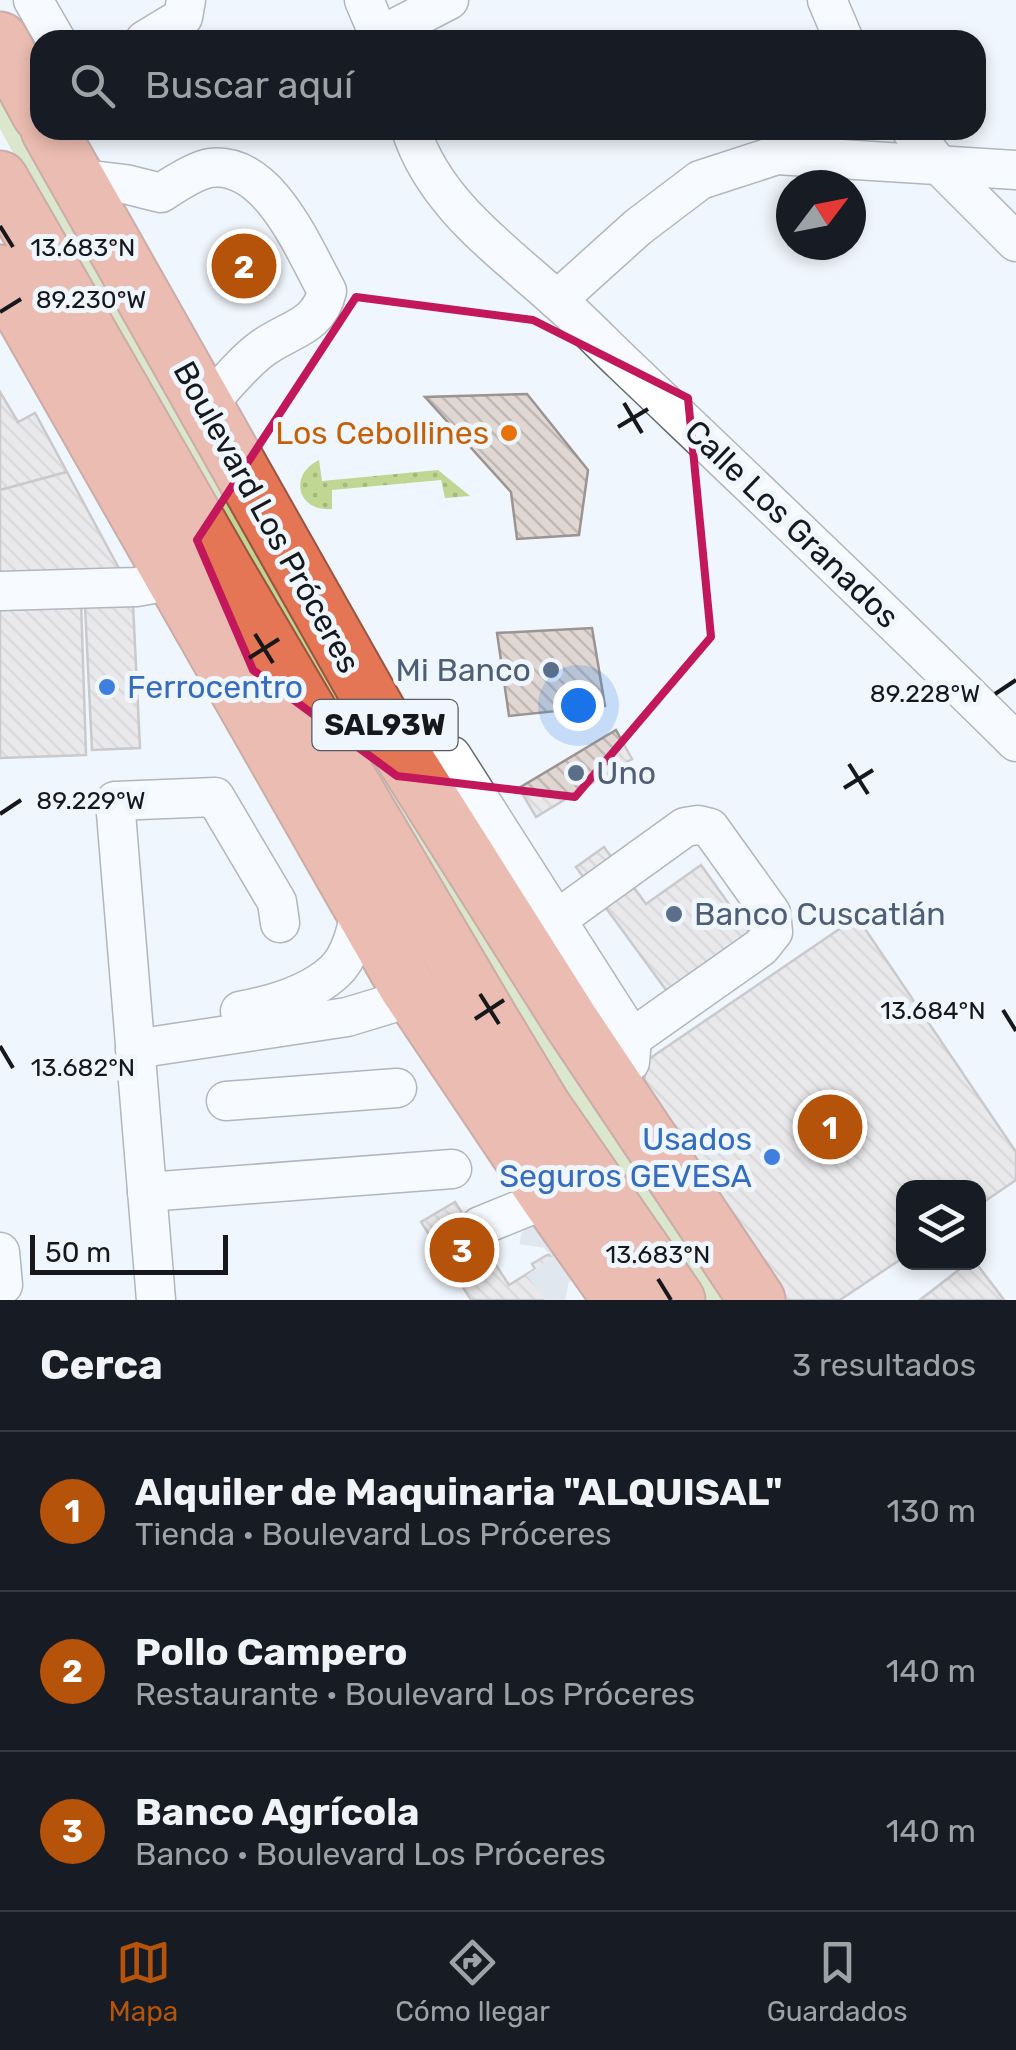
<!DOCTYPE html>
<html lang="es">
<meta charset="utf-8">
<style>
:root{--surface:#171b24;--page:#20242c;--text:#f1f3f6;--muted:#9ea1a6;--line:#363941;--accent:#b45309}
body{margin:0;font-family:Rubik,sans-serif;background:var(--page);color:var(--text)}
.controls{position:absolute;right:30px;bottom:30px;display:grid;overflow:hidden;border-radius:20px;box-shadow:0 5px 15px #0003}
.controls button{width:90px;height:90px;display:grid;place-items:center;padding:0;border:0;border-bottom:2px solid var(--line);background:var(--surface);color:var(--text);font:50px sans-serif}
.compass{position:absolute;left:776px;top:170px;width:90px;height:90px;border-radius:50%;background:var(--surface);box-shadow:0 5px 15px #0003;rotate:58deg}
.scale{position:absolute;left:30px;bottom:25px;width:198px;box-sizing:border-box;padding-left:10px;border:5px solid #16181b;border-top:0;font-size:28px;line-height:35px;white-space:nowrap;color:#16181b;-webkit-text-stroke:8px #f0f6fd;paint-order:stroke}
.you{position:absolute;left:578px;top:705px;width:35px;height:35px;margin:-25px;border:8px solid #fff;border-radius:50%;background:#1a73e8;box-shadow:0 0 0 15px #1a73e833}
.badge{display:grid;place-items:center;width:65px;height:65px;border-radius:50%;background:var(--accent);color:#fff;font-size:32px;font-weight:700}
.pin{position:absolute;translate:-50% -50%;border:5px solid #fff;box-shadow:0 2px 10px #0006}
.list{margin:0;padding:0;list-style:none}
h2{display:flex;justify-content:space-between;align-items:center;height:130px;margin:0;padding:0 40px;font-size:42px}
h2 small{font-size:32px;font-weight:400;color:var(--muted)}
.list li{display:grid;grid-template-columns:65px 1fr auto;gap:30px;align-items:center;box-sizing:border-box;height:160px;padding:0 40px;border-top:2px solid var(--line)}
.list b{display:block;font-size:38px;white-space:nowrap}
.list p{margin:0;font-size:32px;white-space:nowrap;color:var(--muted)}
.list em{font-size:32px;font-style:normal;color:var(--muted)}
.icon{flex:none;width:55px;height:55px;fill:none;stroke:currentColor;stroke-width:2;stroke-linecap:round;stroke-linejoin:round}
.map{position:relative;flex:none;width:1016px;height:1300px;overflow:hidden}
.search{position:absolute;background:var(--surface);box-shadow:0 5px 15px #0003;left:30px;right:30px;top:30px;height:110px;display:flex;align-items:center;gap:25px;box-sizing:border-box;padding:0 35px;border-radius:30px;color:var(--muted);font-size:38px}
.sheet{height:610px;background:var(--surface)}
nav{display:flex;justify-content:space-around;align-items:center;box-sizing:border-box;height:140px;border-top:2px solid var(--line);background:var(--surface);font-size:28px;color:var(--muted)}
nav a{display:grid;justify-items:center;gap:5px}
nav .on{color:var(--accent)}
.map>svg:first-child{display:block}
</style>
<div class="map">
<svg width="1016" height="1300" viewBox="0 0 1016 1300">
<defs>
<pattern id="grass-dots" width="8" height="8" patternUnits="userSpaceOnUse" patternTransform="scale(2.5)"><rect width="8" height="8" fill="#c0d693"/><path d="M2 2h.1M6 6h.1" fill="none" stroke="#a4b77e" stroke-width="1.8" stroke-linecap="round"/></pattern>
<pattern id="building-back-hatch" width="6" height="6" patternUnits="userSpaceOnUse" patternTransform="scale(2.5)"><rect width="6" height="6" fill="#e0d7d3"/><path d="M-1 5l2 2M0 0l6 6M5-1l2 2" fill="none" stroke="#bfb8b5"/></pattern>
</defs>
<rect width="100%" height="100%" fill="#f0f6fd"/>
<!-- grass -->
<path fill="url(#grass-dots)" d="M319 460 322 481 438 470 470 496 445 498 441 480 332 490V509C296 512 289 474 319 460Z"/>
<!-- garden -->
<polygon fill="#c0d693" points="0,67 739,1300 705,1300 680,1267 500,997 176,448 0,129"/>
<!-- building -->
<g fill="url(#building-back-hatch)" stroke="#9c9490" stroke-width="2.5">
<polygon points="0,392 18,422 35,413 67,472 0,490"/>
<polygon points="527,394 588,470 579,535 517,539 511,492 425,397"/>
<polygon points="67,472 122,574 0,581 0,490"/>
<polygon points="81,601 86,755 0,758 0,603"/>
<polygon points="133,604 140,748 92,750 85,606"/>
<polygon points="592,628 605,706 509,716 497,633"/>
<polygon points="616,730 632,759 536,817 519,788"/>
<polygon points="604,847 646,904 701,865 751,935 669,994 576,867"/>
<polygon points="857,917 1016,1152 1016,1180 978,1206 978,1188 904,1188 904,1257 840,1300 786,1300 643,1101 646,1061"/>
<polygon points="455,1202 509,1285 535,1269 532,1264 547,1255 569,1256 573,1262 560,1273 552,1300 471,1300 421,1222"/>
<polygon points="969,1262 975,1262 1004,1300 920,1300"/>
<polygon points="969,1262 975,1262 1004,1300 920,1300"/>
</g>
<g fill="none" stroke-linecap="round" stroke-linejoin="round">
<!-- minor-tunnel -->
<g stroke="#cfd5db" stroke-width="38" stroke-dasharray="38 19" stroke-linecap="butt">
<polyline points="564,1220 539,1242 537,1257 560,1289 576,1292 608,1281"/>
<polyline points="439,1252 480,1226"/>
</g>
<defs>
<g id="minor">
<polyline points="33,0 56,40"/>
<polyline points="364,0 381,40"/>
<polyline points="827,0 844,40"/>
<polyline points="380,36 449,0"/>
<polyline points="145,40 183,17 186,0"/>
<path d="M411 130C435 204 502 250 557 300 580 320 601 342 623 363 755 489 887 614 1016 742"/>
<polyline points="911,130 939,165 1016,242"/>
<path d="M75 178 125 184 161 193C173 185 196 170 210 168 269 160 304 250 327 291 319 327 289 329 263 348 244 361 222 389 206 406"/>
<polyline points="557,300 638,227 700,180 777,155 1016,170"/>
<polyline points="0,591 136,587 176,580"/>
<polyline points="400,751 452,756 632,1038 630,1062"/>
<polyline points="556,920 685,827 698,825 710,828 771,913 773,932 761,947 632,1038"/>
<path d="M240 1011C272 1005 309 995 334 972 351 957 357 928 361 907"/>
<polyline points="135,1049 347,1017 390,1004 406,985"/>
<polyline points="226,1101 397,1088"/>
<polyline points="147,1192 452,1169"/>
<polyline points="480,1226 549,1198"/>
<polyline points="0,1252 3,1285"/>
<polyline points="156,1300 115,801 215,797 277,902 280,923"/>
</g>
<g id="highway">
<polyline points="0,40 40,114"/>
<polyline points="49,130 400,751 570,1020 757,1300"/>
<polyline points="0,179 224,568 490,1019 543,1107 677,1300"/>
<polyline points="0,273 406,985 549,1198 621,1300"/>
</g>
</defs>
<!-- minor casing -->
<use href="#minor" stroke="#656a70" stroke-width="41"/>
<!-- highway casing -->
<use href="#highway" stroke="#9c5441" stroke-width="59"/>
<!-- minor -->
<use href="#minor" stroke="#fff" stroke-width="38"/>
<!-- highway -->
<use href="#highway" stroke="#e47555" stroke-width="55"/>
</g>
<!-- marked area -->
<path d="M0 0H1016V1300H0ZM356 297 533 320 688 398 711 637 575 797 397 776 253 670 197 540Z" fill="#f0f6fd" fill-opacity=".55" fill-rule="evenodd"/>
<path fill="none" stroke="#c2185b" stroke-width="8" stroke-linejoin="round" d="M356 297 533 320 688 398 711 637 575 797 397 776 253 670 197 540Z"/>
<!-- ticks -->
<path fill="none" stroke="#16181b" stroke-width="4" d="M0 226 13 247M0 312 21 299M624 403 642 433M618 427 648 409M255 634 273 663M249 658 279 639M995 694 1016 680M849 764 868 794M844 788 873 770M0 814 21 800M480 994 499 1024M1003 1010 1016 1031M475 1019 504 1000M0 1046 13 1068M658 1279 671 1300"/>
<!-- markers -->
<circle fill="#e8710a" stroke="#f0f6fd" stroke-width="4" cx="509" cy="433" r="10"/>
<g fill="#5c6f8a" stroke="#f0f6fd" stroke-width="4">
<circle cx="551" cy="670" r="10"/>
<circle cx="576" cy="773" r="10"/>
<circle cx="674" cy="914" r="10"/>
</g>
<g fill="#3f7fe0" stroke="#f0f6fd" stroke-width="4">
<circle cx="107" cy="687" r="10"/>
<circle cx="772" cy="1157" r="10"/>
</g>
<g text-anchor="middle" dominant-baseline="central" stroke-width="10" stroke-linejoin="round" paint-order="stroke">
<!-- shield labels -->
<rect fill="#f0f6fd" stroke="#575b5f" stroke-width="2.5" x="312.5" y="700" width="145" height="50" rx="8"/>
<g font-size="30" font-weight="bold" fill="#16181b">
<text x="385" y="725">SAL93W</text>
</g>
<!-- food labels -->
<g font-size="32" fill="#c56008" stroke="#f0f6fd" text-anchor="end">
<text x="489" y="433">Los Cebollines</text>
</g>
<!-- street labels -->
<g font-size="32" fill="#16181b" stroke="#f0f6fd">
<text transform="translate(267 517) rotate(61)">Boulevard Los Próceres</text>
<text transform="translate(792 524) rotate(44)">Calle Los Granados</text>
</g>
<!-- service labels -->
<g font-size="32" fill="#4e5e75" stroke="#f0f6fd" text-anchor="start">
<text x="531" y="670" text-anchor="end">Mi Banco</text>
<text x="596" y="773">Uno</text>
<text x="694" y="914">Banco Cuscatlán</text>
</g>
<!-- shop labels -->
<g font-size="32" fill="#366cbe" stroke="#f0f6fd" text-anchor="start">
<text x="127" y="687">Ferrocentro</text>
<text x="752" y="1139" text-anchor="end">Usados<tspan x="752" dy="37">Seguros GEVESA</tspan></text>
</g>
</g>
<g font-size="25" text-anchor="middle" fill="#16181b" stroke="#f0f6fd" stroke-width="10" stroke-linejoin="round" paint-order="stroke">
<text x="83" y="256">13.683°N</text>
<text x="91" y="308">89.230°W</text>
<text x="925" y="702">89.228°W</text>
<text x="91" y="809">89.229°W</text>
<text x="933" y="1019">13.684°N</text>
<text x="83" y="1076">13.682°N</text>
<text x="658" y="1263">13.683°N</text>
</g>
</svg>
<div class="controls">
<button><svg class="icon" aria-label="layers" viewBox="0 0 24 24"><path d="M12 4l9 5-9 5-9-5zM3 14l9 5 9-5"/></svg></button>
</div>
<svg class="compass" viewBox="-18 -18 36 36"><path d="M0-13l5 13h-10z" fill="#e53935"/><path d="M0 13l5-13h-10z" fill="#9ea1a6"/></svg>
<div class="scale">50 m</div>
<div class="you"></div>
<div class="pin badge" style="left:830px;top:1127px">1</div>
<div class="pin badge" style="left:244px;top:266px">2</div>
<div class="pin badge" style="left:462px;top:1250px">3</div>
<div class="search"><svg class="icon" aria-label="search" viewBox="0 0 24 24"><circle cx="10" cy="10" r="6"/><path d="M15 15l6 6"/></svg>Buscar aquí</div>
</div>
<section class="sheet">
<h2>Cerca<small>3 resultados</small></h2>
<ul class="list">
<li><span class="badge">1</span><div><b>Alquiler de Maquinaria &quot;ALQUISAL&quot;</b><p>Tienda · Boulevard Los Próceres</p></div><em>130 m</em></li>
<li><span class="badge">2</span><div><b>Pollo Campero</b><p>Restaurante · Boulevard Los Próceres</p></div><em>140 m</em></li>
<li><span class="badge">3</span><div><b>Banco Agrícola</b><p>Banco · Boulevard Los Próceres</p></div><em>140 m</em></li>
</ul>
</section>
<nav>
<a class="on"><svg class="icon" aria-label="map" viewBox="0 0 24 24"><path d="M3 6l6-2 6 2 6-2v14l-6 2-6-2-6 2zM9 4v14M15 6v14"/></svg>Mapa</a>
<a><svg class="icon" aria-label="directions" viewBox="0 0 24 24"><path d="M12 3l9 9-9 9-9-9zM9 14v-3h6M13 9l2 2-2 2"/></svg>Cómo llegar</a>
<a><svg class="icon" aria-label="saved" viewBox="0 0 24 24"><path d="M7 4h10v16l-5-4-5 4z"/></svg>Guardados</a>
</nav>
